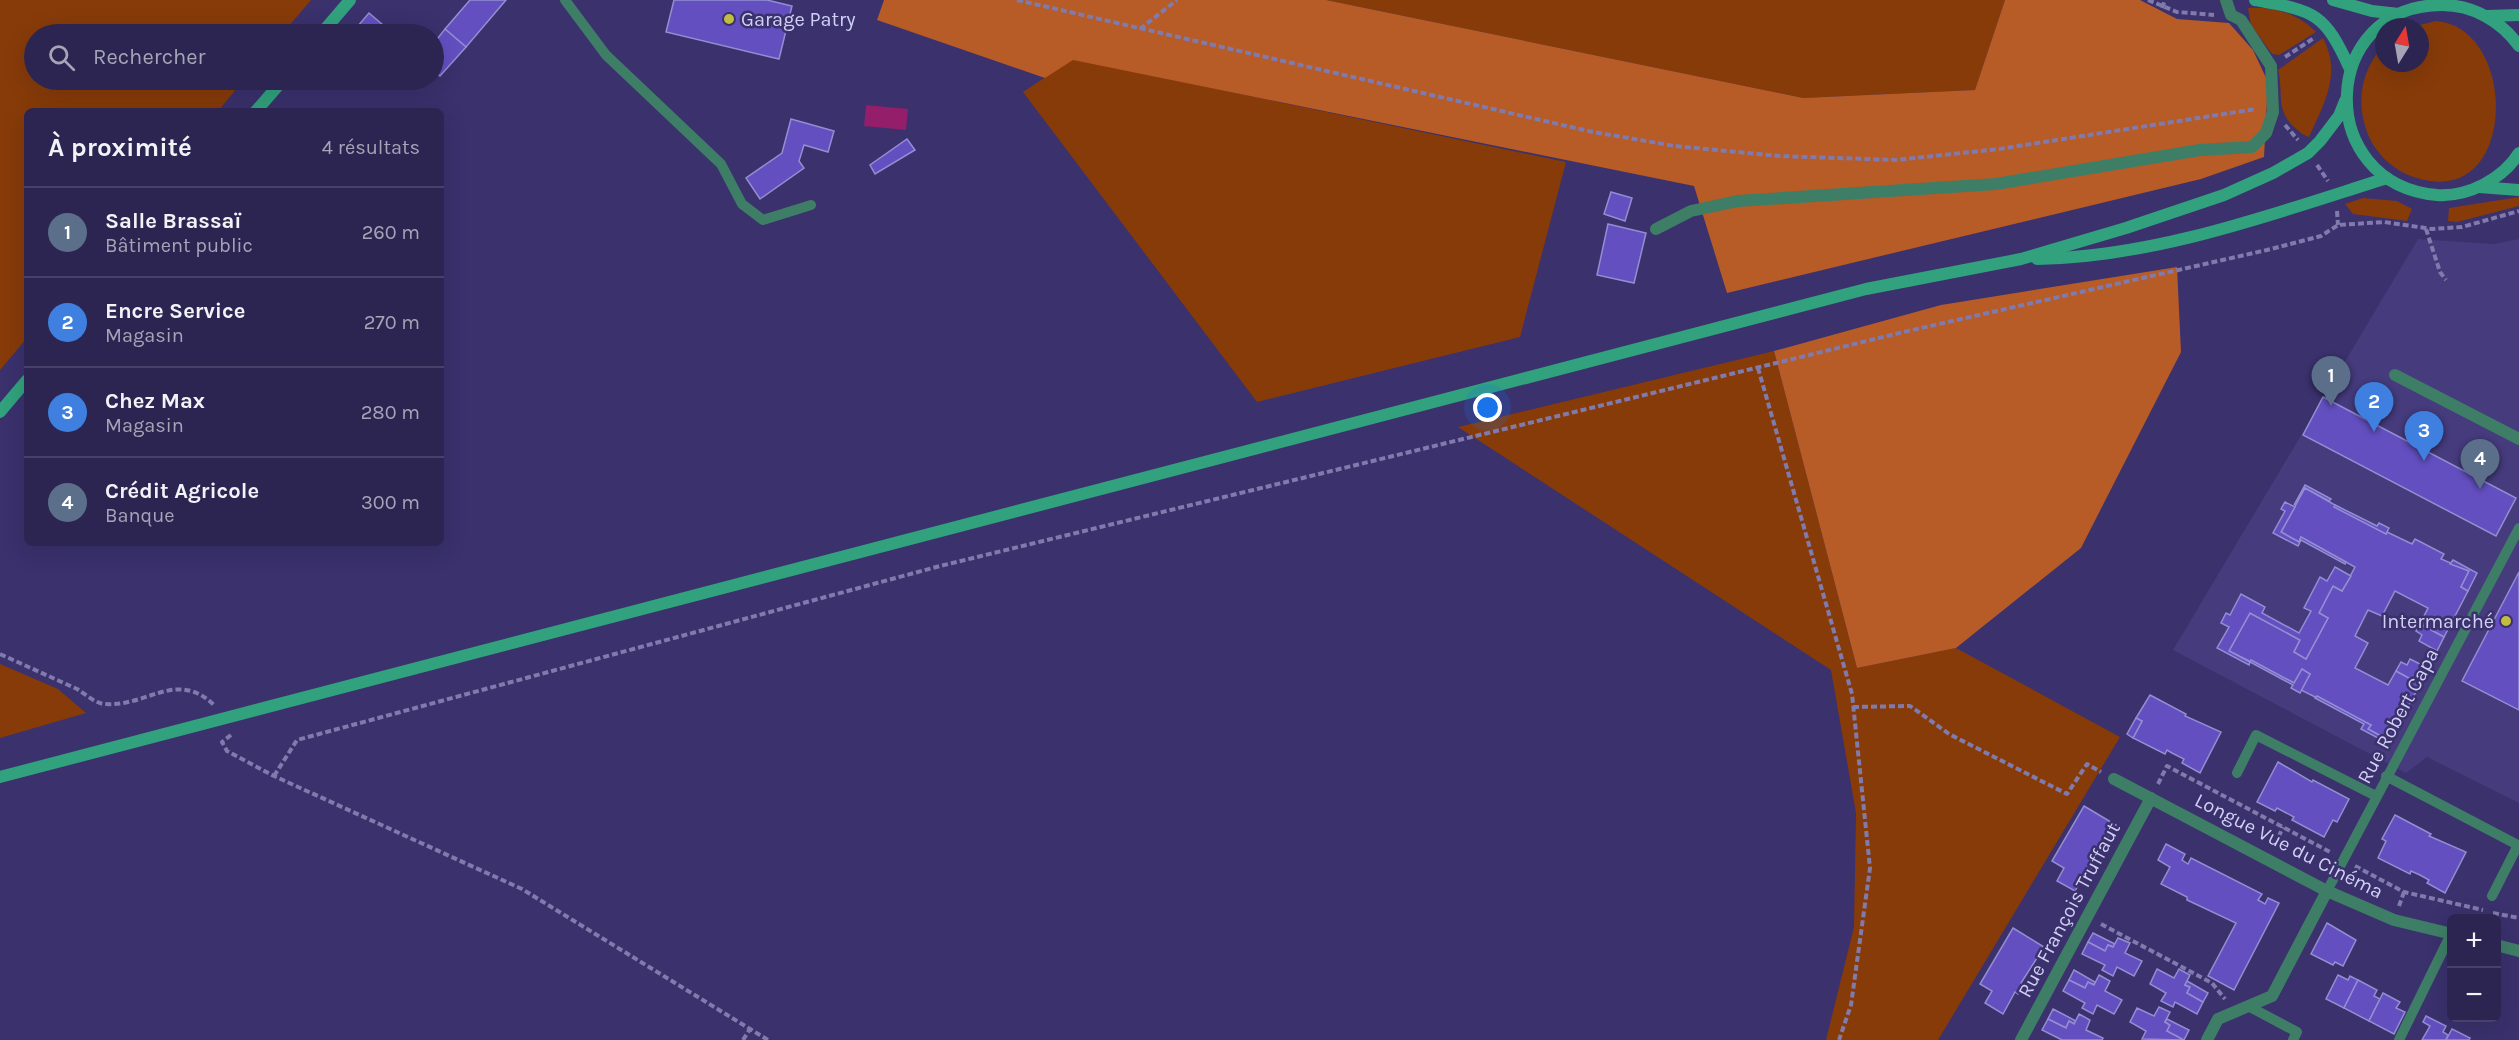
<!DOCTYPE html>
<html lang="fr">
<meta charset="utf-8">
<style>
:root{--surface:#2c2552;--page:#38315c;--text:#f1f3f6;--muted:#a6a5b8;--line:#484269;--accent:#c2bd3f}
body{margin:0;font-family:Karla,sans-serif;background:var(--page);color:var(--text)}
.controls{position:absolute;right:18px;bottom:18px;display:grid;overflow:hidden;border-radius:9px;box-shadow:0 6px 24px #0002}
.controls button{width:54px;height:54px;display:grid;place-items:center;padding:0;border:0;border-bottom:2px solid var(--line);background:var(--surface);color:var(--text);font:30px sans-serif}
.compass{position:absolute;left:2375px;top:18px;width:54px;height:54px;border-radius:50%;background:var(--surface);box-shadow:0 6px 24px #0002;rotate:11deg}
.you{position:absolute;left:1488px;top:408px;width:21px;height:21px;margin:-15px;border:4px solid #fff;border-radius:50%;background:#1a73e8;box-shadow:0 0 0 9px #1a73e833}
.badge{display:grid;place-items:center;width:39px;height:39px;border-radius:50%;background:var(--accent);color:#fff;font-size:20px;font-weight:700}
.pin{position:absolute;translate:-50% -50px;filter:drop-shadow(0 2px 3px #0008)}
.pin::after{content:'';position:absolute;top:32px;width:21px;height:18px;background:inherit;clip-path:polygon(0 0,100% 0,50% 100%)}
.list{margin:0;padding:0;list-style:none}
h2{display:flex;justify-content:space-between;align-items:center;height:78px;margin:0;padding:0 24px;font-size:26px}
h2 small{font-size:20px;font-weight:400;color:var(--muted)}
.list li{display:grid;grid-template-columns:39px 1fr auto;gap:18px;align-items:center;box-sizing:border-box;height:90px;padding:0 24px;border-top:2px solid var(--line)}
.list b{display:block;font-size:22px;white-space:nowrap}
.list p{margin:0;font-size:20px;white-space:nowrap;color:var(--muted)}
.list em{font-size:20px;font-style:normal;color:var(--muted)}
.icon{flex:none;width:33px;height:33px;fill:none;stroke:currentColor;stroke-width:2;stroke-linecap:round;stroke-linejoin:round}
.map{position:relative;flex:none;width:2519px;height:1040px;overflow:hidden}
.search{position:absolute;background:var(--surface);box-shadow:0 6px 24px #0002;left:24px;top:24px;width:420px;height:66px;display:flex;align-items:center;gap:15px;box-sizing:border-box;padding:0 21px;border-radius:33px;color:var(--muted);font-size:22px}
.panel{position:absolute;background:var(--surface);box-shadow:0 6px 24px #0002;left:24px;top:108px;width:420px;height:438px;border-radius:9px}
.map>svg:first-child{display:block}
</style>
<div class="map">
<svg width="2519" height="1040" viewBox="0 0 2519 1040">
<rect width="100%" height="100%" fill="#3a316d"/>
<!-- built -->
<polygon fill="#453b7d" points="2418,239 2494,244 2519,239 2519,803 2427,757 2406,773 2173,650"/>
<!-- green -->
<g fill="#873b09">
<polygon points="0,0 311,0 282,34 34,34 34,80 244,80 218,111 27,111 27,338 0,370"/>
<polygon points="1326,0 2005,0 1975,90 1803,98"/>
<path d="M2248 8C2274 6 2298 14 2316 32L2279 55 2272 54 2251 25Z"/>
<path d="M2436 21C2519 27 2519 210 2417 178 2394 172 2373 152 2366 129 2356 99 2362 69 2384 45V63H2420V27H2411Z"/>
<path d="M2323 38C2342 74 2324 103 2309 137 2302 135 2298 130 2293 126 2275 108 2284 92 2278 70Z"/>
<polygon points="1073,59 1566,162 1520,337 1257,402 1023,92"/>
<polygon points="2519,197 2519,206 2457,222 2448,221 2449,208"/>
<polygon points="2363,198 2397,201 2412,209 2407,221 2353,214 2345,204"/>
<polygon points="1774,351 1857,668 1956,648 2120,737 1938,1040 1826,1040 1854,927 1856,813 1831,670 1458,427"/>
<polygon points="0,664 58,689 86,713 0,738"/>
</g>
<!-- forest -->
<g fill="#b75b27">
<polygon points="884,0 1326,0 1803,98 1975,90 2005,0 2140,0 2177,19 2229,23 2253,50 2268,82 2264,157 2201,179 1727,293 1694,186 1073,60 1045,78 877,20"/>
<polygon points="2177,267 2181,352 2081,548 1956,648 1857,668 1774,351 1941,305"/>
</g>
<!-- water -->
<polygon fill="#941e6a" points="866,105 908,109 906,130 864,126"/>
<!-- building -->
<g fill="#634fc0" stroke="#938ed2" stroke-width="1.5">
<polygon points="470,0 506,0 466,47 445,29"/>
<polygon points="674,0 767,0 792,6 779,59 666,32"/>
<polygon points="369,13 390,31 387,34 351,34"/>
<polygon points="445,29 466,47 440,76 434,71 434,43"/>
<polygon points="791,119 834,131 828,152 804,145 799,161 804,168 760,199 746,178 782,153"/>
<polygon points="907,139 915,150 875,174 870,165"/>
<polygon points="1611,192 1632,198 1625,221 1604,214"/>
<polygon points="1608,224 1646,233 1634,283 1597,275"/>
<polygon points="2323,397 2516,498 2496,536 2303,435"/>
<polygon points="2305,485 2331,499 2329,501 2305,488 2294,505"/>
<polygon points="2305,488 2386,534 2387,532 2412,544 2415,539 2444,554 2441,559 2469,571 2461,587 2468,591 2444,637 2420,624 2428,608 2395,591 2382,616 2368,610 2355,636 2368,643 2355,668 2388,685 2396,671 2420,684 2390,741 2368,729 2371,725 2301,690 2310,674 2302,669 2294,683 2229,651 2250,613 2300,640 2294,652 2306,659 2328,618 2319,613 2333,586 2342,591 2355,567 2301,537 2299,542 2281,532"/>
<polygon points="2285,502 2295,507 2281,532 2299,542 2301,537 2346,562 2345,564 2301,540 2298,546 2273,533 2285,511 2281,509"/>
<polygon points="2335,505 2377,526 2379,523 2389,528 2386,534 2334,507"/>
<polygon points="2453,560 2477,573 2468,591 2461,587 2469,571 2450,564"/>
<polygon points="2335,567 2351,576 2342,591 2333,586 2319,613 2328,618 2306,659 2294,652 2300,640 2250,613 2229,651 2250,662 2249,665 2217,648 2229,627 2221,623 2226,613 2230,615 2241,594 2265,607 2262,613 2299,633 2311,611 2304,608 2320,577 2327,581"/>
<polygon points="2519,572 2519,710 2462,681"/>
<polygon points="2420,624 2444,637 2437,651 2419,641 2422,635 2416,631"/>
<polygon points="2410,659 2428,668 2420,684 2396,671 2401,662 2407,665"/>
<polygon points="2251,660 2294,683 2302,669 2310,674 2300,693 2291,688 2293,685 2250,662"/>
<polygon points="2150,695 2186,714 2185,716 2221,732 2200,773 2182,763 2184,759 2172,753 2167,750 2165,754 2133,738 2142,721 2136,718"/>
<polygon points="2317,696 2371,725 2368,729 2390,741 2389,744 2361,729 2364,724 2315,698"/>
<polygon points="2136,718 2142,721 2133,738 2127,734"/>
<polygon points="2278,762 2312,782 2313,780 2349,799 2337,822 2333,820 2324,837 2292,820 2294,817 2277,808 2275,811 2257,802"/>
<polygon points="2084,806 2116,825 2093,861 2095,862 2090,872 2087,870 2075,891 2057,881 2064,868 2052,861"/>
<polygon points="2395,815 2431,834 2429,836 2466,852 2445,893 2427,883 2429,880 2420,875 2411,871 2410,874 2378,858 2386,841 2382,839"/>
<polygon points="2166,844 2185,854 2182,860 2188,864 2191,858 2262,894 2258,900 2265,904 2268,898 2279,903 2234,990 2208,976 2236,923 2187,900 2187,897 2161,884 2170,867 2158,860"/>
<polygon points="2327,923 2356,940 2343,966 2335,962 2333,965 2311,954"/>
<polygon points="2013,928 2044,947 2021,983 2024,985 2018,994 2015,992 2003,1014 1985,1003 1992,991 1980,984"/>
<polygon points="2093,933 2115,944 2113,947 2108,945 2105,951 2088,942"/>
<polygon points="2118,938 2130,943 2125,953 2142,961 2134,976 2117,967 2113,976 2102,970 2105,965 2082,954 2088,942 2105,951 2108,945 2113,947"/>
<polygon points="2157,969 2174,978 2179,969 2190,975 2185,985 2190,987 2187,993 2203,1002 2197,1014 2175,1002 2173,1007 2161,1001 2166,993 2150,984"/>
<polygon points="2074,970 2095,982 2094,985 2088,982 2085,988 2069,980"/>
<polygon points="2099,975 2110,981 2105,991 2122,1000 2114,1014 2097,1005 2093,1014 2082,1008 2085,1003 2063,991 2069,980 2085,988 2088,982 2094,985"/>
<polygon points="2338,975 2348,980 2350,976 2358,980 2344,1008 2326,999"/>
<polygon points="2358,980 2377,990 2374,996 2380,999 2369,1021 2344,1008"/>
<polygon points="2187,981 2208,993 2203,1002 2187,993 2190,987 2185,985"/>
<polygon points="2383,993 2400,1002 2396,1008 2405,1012 2394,1034 2369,1021"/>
<polygon points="2159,1007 2170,1012 2165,1022 2170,1025 2167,1031 2184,1040 2142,1039 2146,1031 2130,1022 2137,1008 2154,1016"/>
<polygon points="2053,1009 2076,1021 2074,1024 2069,1021 2066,1028 2048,1019"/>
<polygon points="2079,1014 2090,1020 2086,1030 2103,1038 2102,1040 2062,1040 2042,1030 2048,1019 2066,1028 2069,1021 2074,1024"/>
<polygon points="2426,1016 2446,1026 2443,1032 2448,1035 2446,1040 2422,1040 2430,1026 2423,1022"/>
<polygon points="2167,1019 2189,1030 2184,1040 2167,1031 2170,1025 2165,1022"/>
<polygon points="2452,1029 2470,1038 2469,1040 2446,1040"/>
</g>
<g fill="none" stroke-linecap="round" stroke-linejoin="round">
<!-- path -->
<g stroke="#807bac" stroke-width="4" stroke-dasharray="6 3" stroke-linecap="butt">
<polyline points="1017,0 1593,132 1675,146 1779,156 1896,160 1999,149 2256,109"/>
<polyline points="2148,0 2177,12 2214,15"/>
<polyline points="2162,8 2165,0"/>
<polyline points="1140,29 1177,0"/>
<polyline points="2285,57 2314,38"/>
<polyline points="2285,125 2298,140"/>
<polyline points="2317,165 2328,181"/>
<polyline points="2337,211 2338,225"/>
<polyline points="2426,229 2440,272 2446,280"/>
<polyline points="1758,368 1852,694 1870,868 1851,1005 1839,1040"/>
<path d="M0 654C26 666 51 677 77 689 85 694 96 704 105 704 148 707 176 669 214 705"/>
<polyline points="1853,707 1910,706 1949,734 2067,794 2087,764 2101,772"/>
<polyline points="231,735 222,742 227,751 274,776 522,889 768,1040"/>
<polyline points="274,776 297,740 940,566 1908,331 2267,250 2321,236 2338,225 2384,222 2432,229 2462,227 2519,211"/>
<polyline points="2158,784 2167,766 2330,852"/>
<polyline points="2275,845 2283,827"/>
<polyline points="2355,866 2404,892 2483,910"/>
<polyline points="2399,906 2404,892"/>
<polyline points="2493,913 2519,918"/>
<polyline points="2101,924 2212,983 2225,999"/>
<polyline points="743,1040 750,1029"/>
</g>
<!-- lane -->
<g stroke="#3f7e66" stroke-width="10">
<polyline points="565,0 606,55 721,164 742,204 763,220 811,205"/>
<polyline points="2237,773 2256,735 2376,796"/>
<polyline points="2386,776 2518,845 2492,896"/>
<polyline points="2327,891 2519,528"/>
<polyline points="2248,1006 2297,1032 2293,1040"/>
<polyline points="2399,1040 2451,934"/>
</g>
<!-- street -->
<g stroke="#3f7e66" stroke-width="12">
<polyline points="1656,229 1691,211 1738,201 1996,184 2200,150 2252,147 2266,133 2273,112 2271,66 2241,20 2231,15 2226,0"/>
<polyline points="2395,375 2519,439"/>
<polyline points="2114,779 2327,891 2394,920 2452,934"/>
<polyline points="2496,945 2519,951"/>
<polyline points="2021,1040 2151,798"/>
<polyline points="2207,1040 2218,1019 2272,996 2327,891"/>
</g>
<!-- secondary -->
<g stroke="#31a27d" stroke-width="12">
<path d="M2255 0C2315 11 2324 12 2350 69"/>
<polyline points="2333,0 2372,11 2399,14"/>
<polyline points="2487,16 2519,15"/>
<polyline points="321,34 350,0"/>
<path d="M2519 46C2501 21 2473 5 2442 5 2319 5 2313 184 2437 195 2468 197 2503 179 2519 153"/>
<polyline points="256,111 283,80"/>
<polyline points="2479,187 2519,190"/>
<path d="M2037 259C2156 257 2273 214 2387 178"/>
<polyline points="0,412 27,380"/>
<polyline points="0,777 1866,289 2021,259 2126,228 2224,195 2273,173 2308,153 2320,141 2339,116 2345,101"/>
</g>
</g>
<!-- markers -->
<g fill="#c2bd3f" stroke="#3a316d" stroke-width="2">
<circle cx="729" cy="19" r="6"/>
<circle cx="2506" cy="621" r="6"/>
</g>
<g text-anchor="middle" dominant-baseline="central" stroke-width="5" stroke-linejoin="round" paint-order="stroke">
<!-- poi labels -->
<g font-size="20" fill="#d1d0f4" stroke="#3a316d" text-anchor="start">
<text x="741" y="19">Garage Patry</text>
<text x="2494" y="621" text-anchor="end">Intermarché</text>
</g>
<!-- street labels -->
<g font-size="20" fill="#d1d0f4" stroke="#3a316d">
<text transform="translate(2398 716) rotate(-62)">Rue Robert Capa</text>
<text transform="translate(2289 846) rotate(27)">Longue Vue du Cinéma</text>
<text transform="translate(2069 910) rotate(-62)">Rue François Truffaut</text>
</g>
</g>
</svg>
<div class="controls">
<button>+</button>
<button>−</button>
</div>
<svg class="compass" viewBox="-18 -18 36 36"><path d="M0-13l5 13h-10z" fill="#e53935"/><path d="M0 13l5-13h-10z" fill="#a6a5b8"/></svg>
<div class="you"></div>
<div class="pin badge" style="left:2331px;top:406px;background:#5c6f8a">1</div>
<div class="pin badge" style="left:2374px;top:432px;background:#3f7fe0">2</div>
<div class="pin badge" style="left:2424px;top:461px;background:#3f7fe0">3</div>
<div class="pin badge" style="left:2480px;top:489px;background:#5c6f8a">4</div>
<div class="search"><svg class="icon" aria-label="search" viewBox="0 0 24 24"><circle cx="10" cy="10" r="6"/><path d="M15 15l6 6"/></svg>Rechercher</div>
<section class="panel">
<h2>À proximité<small>4 résultats</small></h2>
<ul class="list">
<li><span class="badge" style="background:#5c6f8a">1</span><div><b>Salle Brassaï</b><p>Bâtiment public</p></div><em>260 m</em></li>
<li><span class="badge" style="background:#3f7fe0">2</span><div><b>Encre Service</b><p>Magasin</p></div><em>270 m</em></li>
<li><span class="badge" style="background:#3f7fe0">3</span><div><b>Chez Max</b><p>Magasin</p></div><em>280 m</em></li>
<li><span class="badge" style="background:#5c6f8a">4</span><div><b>Crédit Agricole</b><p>Banque</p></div><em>300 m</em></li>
</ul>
</section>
</div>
